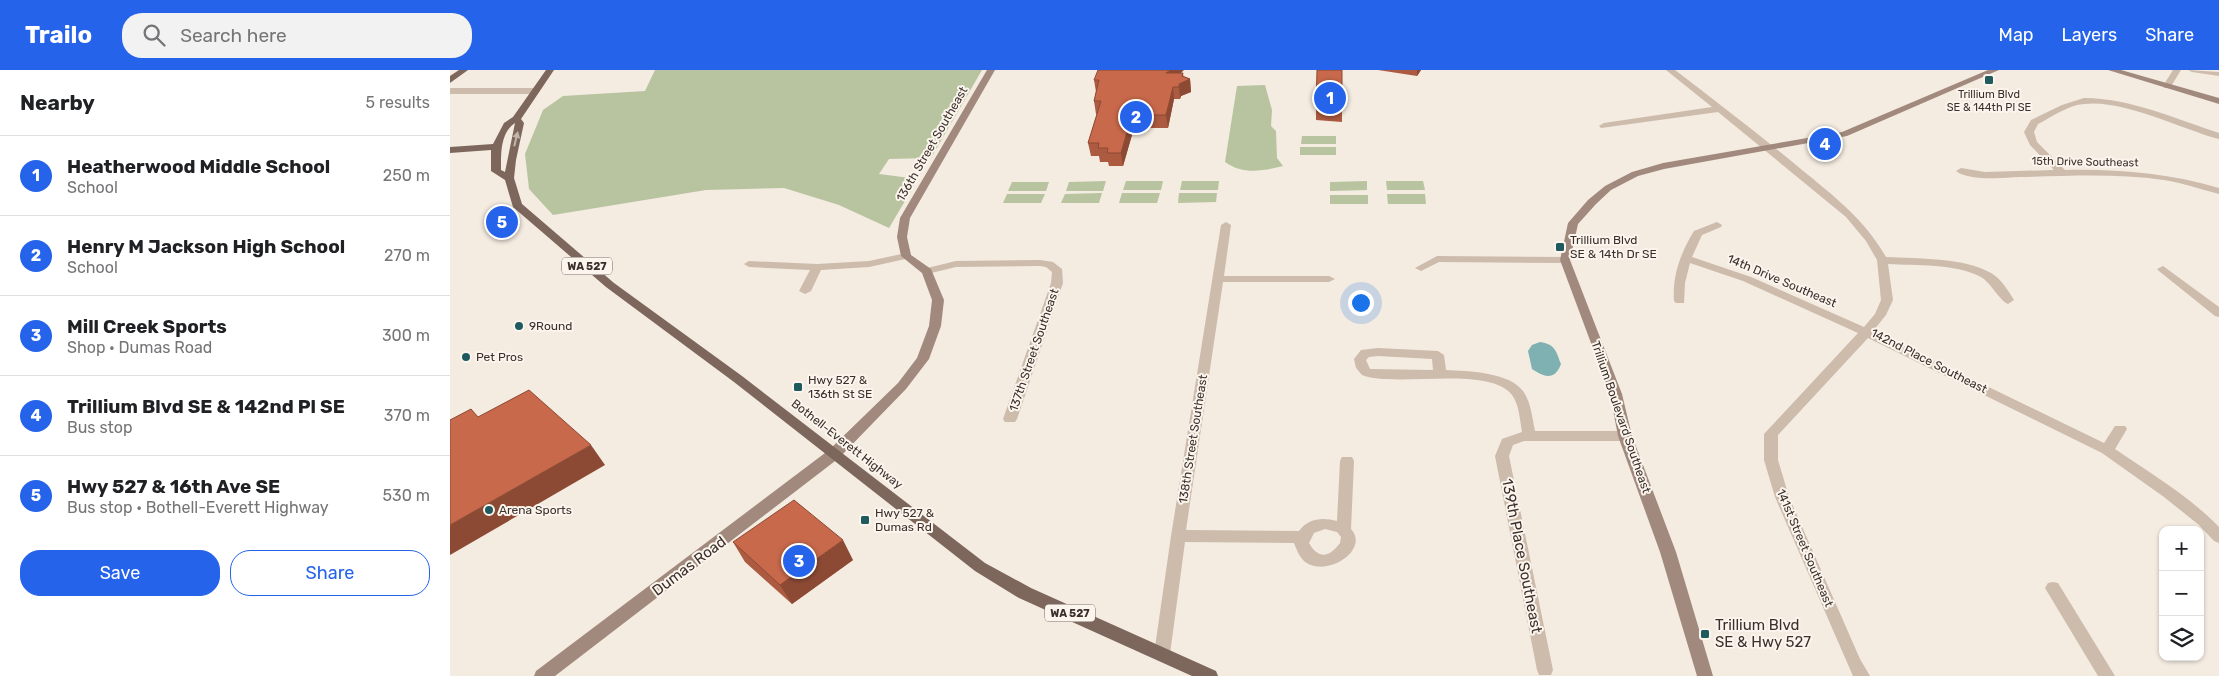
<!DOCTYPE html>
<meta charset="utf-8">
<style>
:root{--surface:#fff;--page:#f2f2f2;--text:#202124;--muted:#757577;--line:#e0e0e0;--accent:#2563eb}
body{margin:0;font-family:Rubik,sans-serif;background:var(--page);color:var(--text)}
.controls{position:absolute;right:15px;bottom:15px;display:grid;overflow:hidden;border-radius:10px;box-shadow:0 1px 4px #0004}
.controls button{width:45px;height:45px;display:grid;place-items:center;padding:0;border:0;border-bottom:1px solid var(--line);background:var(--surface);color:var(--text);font:25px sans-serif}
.you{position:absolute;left:910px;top:232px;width:18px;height:18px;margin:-12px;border:4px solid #fff;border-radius:50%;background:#1a73e8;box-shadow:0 0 0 8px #1a73e833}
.badge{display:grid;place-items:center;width:32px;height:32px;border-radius:50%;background:var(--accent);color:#fff;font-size:16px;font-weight:700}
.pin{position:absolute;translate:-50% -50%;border:2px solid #fff;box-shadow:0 1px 5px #0006}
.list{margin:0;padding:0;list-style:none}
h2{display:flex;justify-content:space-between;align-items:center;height:65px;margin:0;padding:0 20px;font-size:21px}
h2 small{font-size:16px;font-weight:400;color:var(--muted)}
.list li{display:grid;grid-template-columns:32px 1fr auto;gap:15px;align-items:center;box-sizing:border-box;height:80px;padding:0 20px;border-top:1px solid var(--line)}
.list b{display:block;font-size:19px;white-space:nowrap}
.list p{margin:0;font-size:16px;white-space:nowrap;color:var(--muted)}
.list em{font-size:16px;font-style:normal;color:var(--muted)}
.actions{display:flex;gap:10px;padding:15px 20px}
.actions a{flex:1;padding:11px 0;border:1px solid var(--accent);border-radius:20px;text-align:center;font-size:18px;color:var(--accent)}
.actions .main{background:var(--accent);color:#fff}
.icon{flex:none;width:28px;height:28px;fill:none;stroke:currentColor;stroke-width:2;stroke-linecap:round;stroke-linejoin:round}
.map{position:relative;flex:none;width:1769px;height:606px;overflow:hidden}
header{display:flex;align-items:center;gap:30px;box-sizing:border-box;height:70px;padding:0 25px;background:var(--accent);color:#fff}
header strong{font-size:24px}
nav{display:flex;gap:28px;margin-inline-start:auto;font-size:18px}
.search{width:350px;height:45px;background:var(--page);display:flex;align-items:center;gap:12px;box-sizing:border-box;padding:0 18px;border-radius:20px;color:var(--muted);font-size:19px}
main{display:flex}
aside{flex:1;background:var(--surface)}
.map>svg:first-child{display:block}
</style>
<header>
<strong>Trailo</strong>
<div class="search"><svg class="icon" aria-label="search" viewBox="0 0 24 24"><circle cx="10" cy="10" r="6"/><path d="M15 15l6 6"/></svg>Search here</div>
<nav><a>Map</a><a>Layers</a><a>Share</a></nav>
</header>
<main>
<aside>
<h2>Nearby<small>5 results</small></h2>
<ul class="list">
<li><span class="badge">1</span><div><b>Heatherwood Middle School</b><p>School</p></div><em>250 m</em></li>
<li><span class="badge">2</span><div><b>Henry M Jackson High School</b><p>School</p></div><em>270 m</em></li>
<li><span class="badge">3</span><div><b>Mill Creek Sports</b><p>Shop · Dumas Road</p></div><em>300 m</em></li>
<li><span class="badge">4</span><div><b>Trillium Blvd SE &amp; 142nd Pl SE</b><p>Bus stop</p></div><em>370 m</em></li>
<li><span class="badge">5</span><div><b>Hwy 527 &amp; 16th Ave SE</b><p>Bus stop · Bothell-Everett Highway</p></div><em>530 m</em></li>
</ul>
<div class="actions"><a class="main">Save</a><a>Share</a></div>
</aside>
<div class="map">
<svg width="1769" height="606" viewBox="0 0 1769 606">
<rect width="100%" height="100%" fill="#f4ebe1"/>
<!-- green -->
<g fill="#b8c4a0">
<polygon points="205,0 532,0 481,88 439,89 429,104 468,109 439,158 389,135 334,118 256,120 103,145 79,119 75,84 93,40 113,26 195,21"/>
<path d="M815 15 822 40 821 56 826 61 827 88 833 96C813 101 793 105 775 92L787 16Z"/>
<polygon points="852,66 886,66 886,74 851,74"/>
<rect x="850" y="77" width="36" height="8"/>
<polygon points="656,111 653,121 616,121 619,112"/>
<polygon points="676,111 713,111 711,120 673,120"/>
<polygon points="732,111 769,111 768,120 730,120"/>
<polygon points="917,111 917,120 880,121 880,112"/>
<polygon points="936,111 973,111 975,120 937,120"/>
<polygon points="562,112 599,112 596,121 558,121"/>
<polygon points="652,123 649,133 611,133 615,124"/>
<polygon points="672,123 710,123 707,133 669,133"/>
<polygon points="729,123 767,123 766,132 728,133"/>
<polygon points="557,124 595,124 591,133 553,133"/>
<polygon points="937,124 975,124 976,134 938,134"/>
<rect x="880" y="125" width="38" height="9"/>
</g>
<!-- water -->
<path fill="#7fb0b2" d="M1090 272C1105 274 1106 281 1111 294 1105 310 1095 308 1082 299L1078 281 1082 275Z"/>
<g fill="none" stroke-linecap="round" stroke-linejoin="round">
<!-- street -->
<g fill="#cdbbac" fill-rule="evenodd">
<path d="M1216 0H1225C1268 33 1310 65 1352 100 1384 126 1415 150 1436 187 1467 189 1513 187 1541 203 1551 209 1558 220 1564 230L1558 234C1550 231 1541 213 1531 207 1504 193 1467 196 1438 194L1443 230 1436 245 1423 261 1654 373 1665 356H1675L1677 359 1665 379C1700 403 1739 426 1769 457V473L1764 471 1749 455 1714 427 1652 383 1418 268 1328 365V390L1339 427 1410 589 1420 606H1403L1325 427 1314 390V364L1408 263 1293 211 1240 193 1235 213 1234 233H1226L1224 231C1222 206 1231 182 1244 161L1267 152 1272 155 1271 157 1252 165 1242 187 1301 207 1414 257 1425 244 1431 230 1427 190 1416 171 1396 147 1268 42 1151 58 1149 56 1154 53 1262 37Z"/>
<polygon points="1723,0 1731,0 1720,18 1714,18 1713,16"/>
<polygon points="1738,0 1769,2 1769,6 1742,2"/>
<polygon points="0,18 86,18 90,21 86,24 0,24"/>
<path d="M1634 28C1680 28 1726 49 1769 63V69C1731 59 1673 29 1634 34 1618 35 1602 47 1588 54L1584 62 1587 72 1615 100C1667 99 1718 103 1769 118V124C1750 119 1733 113 1714 110 1666 103 1617 106 1569 107 1554 108 1518 111 1506 101L1511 98 1535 102 1604 100 1580 75 1574 62 1581 50 1612 35Z"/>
<path d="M776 152 781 155 774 206H879L885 209 879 212H773L736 460 849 461C858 448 873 447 887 451L890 391 892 387H902L904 391 901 459C921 481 873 510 853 490 849 486 846 478 844 473L735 472 720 584 718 589 712 591 706 589 704 584 721 466 771 155ZM875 459 887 462 891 467 890 473C879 488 868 489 859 473L864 463Z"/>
<polygon points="456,183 460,184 461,186 460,188 419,197 371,200 361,221 355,224 349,221 360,200 299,197 294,194 299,191 367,194 419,191"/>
<polygon points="987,186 1115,187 1120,190 1115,193 989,192 971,201 965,198"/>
<polygon points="590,190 603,192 612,199 613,213 567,349 565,352 555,352 553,349 601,213 602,202 596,197 590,196 506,197 477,204 471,201 473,199 506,191"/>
<polygon points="1713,196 1769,237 1769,247 1765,246 1709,201 1707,199"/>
<path d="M928 278 988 281 994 285 996 300C1017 301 1059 302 1073 321 1081 332 1082 347 1085 361H1175L1180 363 1182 366 1180 369 1175 371H1074L1063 375 1059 386 1103 600 1101 605H1089L1087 600 1045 386 1052 369 1072 362C1070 350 1069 334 1062 325 1039 295 944 318 912 305L906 298 904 289 911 280ZM928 286 982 289 983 300 920 299 916 290 919 287Z"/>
<polygon points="1603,512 1608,513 1665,606 1648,606 1595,518 1598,513"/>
</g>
<!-- secondary -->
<g fill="#a18a7d" fill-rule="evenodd">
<polygon points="537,0 545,0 460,148 457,167 461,185 481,199 494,230 491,256 479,289 456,319 389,388 105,606 84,606 86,601 379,380 448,313 467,288 479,256 482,230 472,203 451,186 447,167 450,148"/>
<polygon points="1538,0 1549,0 1397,66 1214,99 1188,106 1161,120 1146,134 1128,154 1120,190 1172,324 1182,366 1226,482 1263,606 1247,606 1210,482 1168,366 1160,324 1110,190 1118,153 1138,130 1155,116 1182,102 1213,93 1392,62"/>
<polygon points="1658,0 1671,0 1769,28 1769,34"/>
</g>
<!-- primary -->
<g fill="#7d675c" fill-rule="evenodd">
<polygon points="9,0 18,0 0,13 0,6"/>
<path d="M96 0H104L71 49 74 53 66 90 64 108 72 134 164 213 292 306 535 493 581 518 766 601 768 606H742L569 528 525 501 284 312 156 217 63 137 55 110 41 101V80L0 83V77L43 74 54 53 63 47ZM65 53 55 102 51 100C51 84 50 63 65 53Z"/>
</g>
</g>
<!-- wall -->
<g fill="#ac5a40">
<polygon points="892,0 892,52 866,50 866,37"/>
<polygon points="928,0 971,0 967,6"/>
<polygon points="731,3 733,6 740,9 741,22 731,26 730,29 724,29 718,58 684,58 673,96 659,96 658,92 650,92 649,86 641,86 638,73 647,44 646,44 644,31 646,22 644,10"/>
<polygon points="283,472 403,490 342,534 295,492"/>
</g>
<!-- shaded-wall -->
<g fill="#8c4a34">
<polygon points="720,0 734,0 718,15 716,3"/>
<polygon points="967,0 971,0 967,6"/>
<polygon points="733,3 734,12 740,9 741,22 731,26 730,29 729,17"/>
<polygon points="723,17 724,29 718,58 716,45"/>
<polygon points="682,45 684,58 673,96 671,83"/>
<polygon points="141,375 155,395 0,485 0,455"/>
<polygon points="393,470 403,490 342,534 330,515"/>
</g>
<!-- building -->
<g fill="#c8694b" stroke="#8c4a34">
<polygon points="648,0 720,0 716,3 733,3 732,6 740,9 729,14 729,17 723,17 716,45 682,45 671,83 657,83 658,78 648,78 649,73 638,73 651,31 644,31 649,10 644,10"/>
<polygon points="867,0 892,0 892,39 866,37"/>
<polygon points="79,320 141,375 0,455 0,350 21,339 28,347"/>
<polygon points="344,430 393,470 330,515 283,472"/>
</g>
<!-- one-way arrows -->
<defs><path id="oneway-solid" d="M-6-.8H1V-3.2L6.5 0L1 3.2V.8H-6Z" transform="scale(1.25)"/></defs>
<use fill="#c2b5ac" href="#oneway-solid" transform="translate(66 69) rotate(-76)"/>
<!-- markers -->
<g fill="#1f5a5e" stroke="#fbf5ee" stroke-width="2">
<rect x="1534" y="5" width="10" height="10" rx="2.5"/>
<rect x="1105" y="172" width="10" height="10" rx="2.5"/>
<circle cx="69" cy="256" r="5"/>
<circle cx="16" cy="287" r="5"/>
<rect x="343" y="312" width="10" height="10" rx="2.5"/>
<circle cx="39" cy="440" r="5"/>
<rect x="410" y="445" width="10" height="10" rx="2.5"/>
<rect x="1250" y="559" width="10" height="10" rx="2.5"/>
</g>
<g text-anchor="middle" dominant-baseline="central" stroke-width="4" stroke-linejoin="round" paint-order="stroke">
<!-- far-poi labels -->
<g font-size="11" fill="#3b302b" stroke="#fbf5ee">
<text x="1539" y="24">Trillium Blvd<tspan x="1539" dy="13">SE &amp; 144th Pl SE</tspan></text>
</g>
<!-- far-street labels -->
<g font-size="11" fill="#3b302b" stroke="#fbf5ee">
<text transform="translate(1635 92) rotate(1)">15th Drive Southeast</text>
</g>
<!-- shield labels -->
<g fill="#fbf5ee" stroke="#756b66" stroke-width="1">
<rect x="112" y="187.5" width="50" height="17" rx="4"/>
<rect x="595" y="534.5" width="50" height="17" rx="4"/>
</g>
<g font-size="11" font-weight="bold" fill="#3b302b">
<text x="137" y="196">WA 527</text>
<text x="620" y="543">WA 527</text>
</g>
<!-- street labels -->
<g font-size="12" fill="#3b302b" stroke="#fbf5ee">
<text transform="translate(482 74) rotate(-60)">136th Street Southeast</text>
<text transform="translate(1332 211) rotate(23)">14th Drive Southeast</text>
<text transform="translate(584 280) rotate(-71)">137th Street Southeast</text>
<text transform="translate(1479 291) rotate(27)">142nd Place Southeast</text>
<text transform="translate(1171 347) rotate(71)">Trillium Boulevard Southeast</text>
<text transform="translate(743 369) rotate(-81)">138th Street Southeast</text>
<text transform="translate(397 374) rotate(38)">Bothell-Everett Highway</text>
<text transform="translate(1355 478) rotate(67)">141st Street Southeast</text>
</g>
<!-- poi labels -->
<g font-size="12" fill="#3b302b" stroke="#fbf5ee" text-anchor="start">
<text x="1120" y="170">Trillium Blvd<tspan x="1120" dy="14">SE &amp; 14th Dr SE</tspan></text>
<text x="79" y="256">9Round</text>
<text x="26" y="287">Pet Pros</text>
<text x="358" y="310">Hwy 527 &amp;<tspan x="358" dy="14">136th St SE</tspan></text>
<text x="49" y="440">Arena Sports</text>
<text x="425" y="443">Hwy 527 &amp;<tspan x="425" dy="14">Dumas Rd</tspan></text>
</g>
<!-- near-street labels -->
<g font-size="15" fill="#3b302b" stroke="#fbf5ee">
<text transform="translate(1072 486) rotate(79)">139th Place Southeast</text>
<text transform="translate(239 496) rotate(-37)">Dumas Road</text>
</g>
<!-- near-poi labels -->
<g font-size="15" fill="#3b302b" stroke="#fbf5ee" text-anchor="start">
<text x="1265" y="555">Trillium Blvd<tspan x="1265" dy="17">SE &amp; Hwy 527</tspan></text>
</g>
</g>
</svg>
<div class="controls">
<button>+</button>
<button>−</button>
<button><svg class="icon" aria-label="layers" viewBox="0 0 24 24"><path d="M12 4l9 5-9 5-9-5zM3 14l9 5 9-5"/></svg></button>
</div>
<div class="you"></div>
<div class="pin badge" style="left:880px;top:28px">1</div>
<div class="pin badge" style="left:686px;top:47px">2</div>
<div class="pin badge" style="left:349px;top:491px">3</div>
<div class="pin badge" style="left:1375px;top:74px">4</div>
<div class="pin badge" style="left:52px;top:152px">5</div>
</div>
</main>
